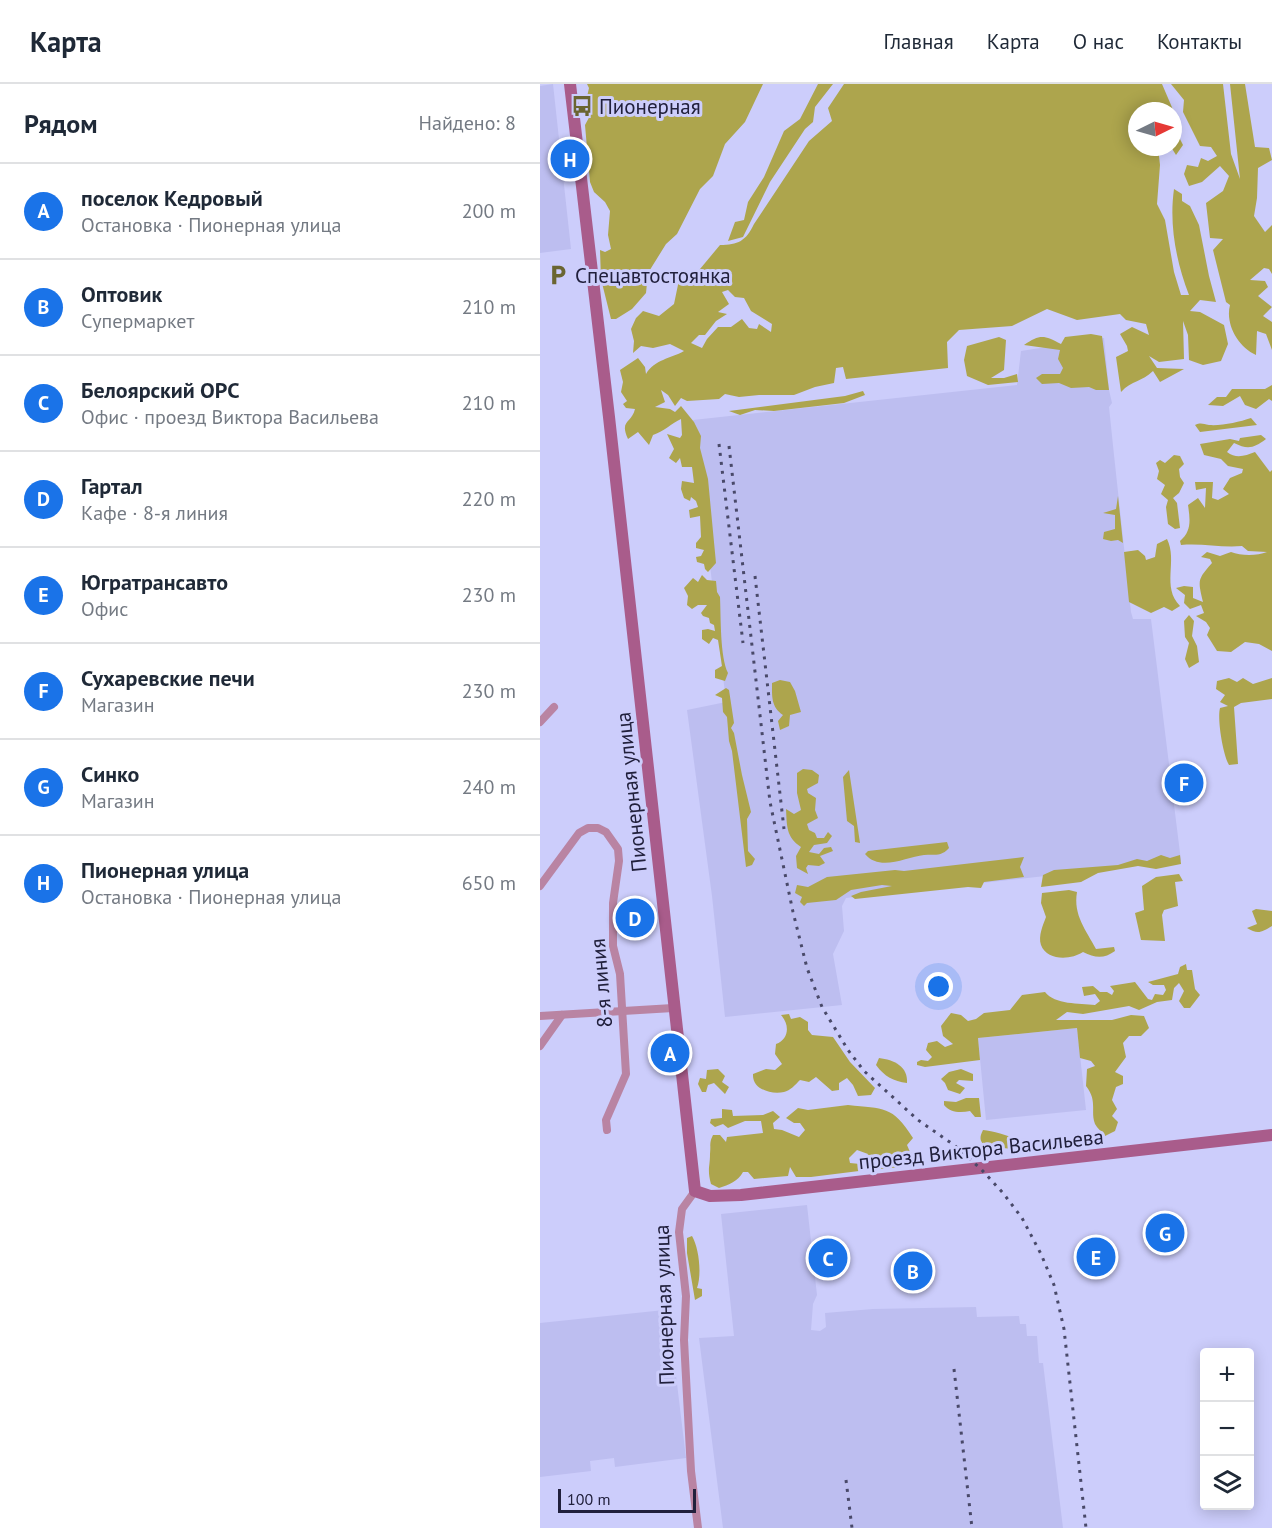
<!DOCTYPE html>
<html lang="ru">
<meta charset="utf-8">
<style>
:root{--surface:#fff;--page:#f2f2f3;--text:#1f2937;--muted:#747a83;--line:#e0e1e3;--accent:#1a73e8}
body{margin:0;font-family:"PT Sans",sans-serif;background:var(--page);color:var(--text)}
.controls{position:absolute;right:18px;bottom:18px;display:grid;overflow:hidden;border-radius:6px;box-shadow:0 3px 15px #0003}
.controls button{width:54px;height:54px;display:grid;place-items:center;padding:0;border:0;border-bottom:2px solid var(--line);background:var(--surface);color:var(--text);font:30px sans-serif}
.compass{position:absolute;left:588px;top:18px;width:54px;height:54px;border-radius:50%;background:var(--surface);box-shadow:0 3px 15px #0003;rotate:85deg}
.scale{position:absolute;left:18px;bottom:15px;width:138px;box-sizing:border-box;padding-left:6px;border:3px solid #21203c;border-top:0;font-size:16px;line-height:21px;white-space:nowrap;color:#21203c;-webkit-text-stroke:4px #cccdfb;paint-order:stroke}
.you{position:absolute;left:399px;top:903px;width:21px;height:21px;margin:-15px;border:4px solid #fff;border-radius:50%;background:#1a73e8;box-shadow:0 0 0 9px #1a73e833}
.badge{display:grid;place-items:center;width:39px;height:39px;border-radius:50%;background:var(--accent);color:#fff;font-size:20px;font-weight:700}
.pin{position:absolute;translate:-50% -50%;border:3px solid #fff;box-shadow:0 2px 6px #0006}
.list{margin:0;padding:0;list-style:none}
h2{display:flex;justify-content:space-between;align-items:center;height:78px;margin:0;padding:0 24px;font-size:26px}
h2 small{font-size:20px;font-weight:400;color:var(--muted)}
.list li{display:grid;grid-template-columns:39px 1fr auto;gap:18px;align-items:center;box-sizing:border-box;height:96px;padding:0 24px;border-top:2px solid var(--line)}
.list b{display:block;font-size:22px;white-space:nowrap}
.list p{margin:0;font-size:20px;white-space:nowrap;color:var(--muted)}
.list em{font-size:20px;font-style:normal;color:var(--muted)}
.icon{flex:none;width:33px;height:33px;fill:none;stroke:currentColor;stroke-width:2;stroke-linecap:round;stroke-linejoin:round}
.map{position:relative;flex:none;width:732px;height:1444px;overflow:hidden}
header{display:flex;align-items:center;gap:36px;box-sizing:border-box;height:84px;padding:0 30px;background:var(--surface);border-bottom:2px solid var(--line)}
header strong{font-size:28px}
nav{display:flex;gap:33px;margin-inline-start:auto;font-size:21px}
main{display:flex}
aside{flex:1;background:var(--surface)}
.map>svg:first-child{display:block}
</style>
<header>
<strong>Карта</strong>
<nav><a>Главная</a><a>Карта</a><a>О нас</a><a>Контакты</a></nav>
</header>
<main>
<aside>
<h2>Рядом<small>Найдено: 8</small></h2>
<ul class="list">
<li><span class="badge">A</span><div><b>поселок Кедровый</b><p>Остановка · Пионерная улица</p></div><em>200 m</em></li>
<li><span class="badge">B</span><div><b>Оптовик</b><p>Супермаркет</p></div><em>210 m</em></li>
<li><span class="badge">C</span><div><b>Белоярский ОРС</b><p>Офис · проезд Виктора Васильева</p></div><em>210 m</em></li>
<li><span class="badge">D</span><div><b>Гартал</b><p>Кафе · 8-я линия</p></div><em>220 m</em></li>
<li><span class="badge">E</span><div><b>Югратрансавто</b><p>Офис</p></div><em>230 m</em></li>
<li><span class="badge">F</span><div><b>Сухаревские печи</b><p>Магазин</p></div><em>230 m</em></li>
<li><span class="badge">G</span><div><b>Синко</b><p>Магазин</p></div><em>240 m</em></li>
<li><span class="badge">H</span><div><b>Пионерная улица</b><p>Остановка · Пионерная улица</p></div><em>650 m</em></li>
</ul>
</aside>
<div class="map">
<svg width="732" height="1444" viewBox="0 0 732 1444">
<rect width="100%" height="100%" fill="#cccdfb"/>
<!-- built -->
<g fill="#bdbef0">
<polygon points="13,0 31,165 0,169 0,2"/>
<polygon points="564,254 569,306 572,319 569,323 574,371 591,528 593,535 611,535 641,777 306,814 302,822 304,847 293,870 302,921 185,933 172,812 147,626 186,618 153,336 477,301 481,267"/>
<polygon points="537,944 546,1026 446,1036 438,954"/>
<polygon points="267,1121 277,1211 273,1220 271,1246 280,1247 286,1243 285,1229 333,1225 436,1223 437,1233 479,1232 480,1240 486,1240 487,1252 497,1252 499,1279 503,1279 523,1444 183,1444 159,1254 194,1252 181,1130"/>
<polygon points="134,1225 127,1240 128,1242 130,1242 146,1374 75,1383 74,1374 50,1377 51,1387 0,1393 0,1239"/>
</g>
<!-- forest -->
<g fill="#ada54d" fill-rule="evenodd">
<polygon points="47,0 223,0 205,38 185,60 173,92 160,105 137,150 126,160 108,189 106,209 92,225 76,235 71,235 61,195 60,166 65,168 71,165 68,151 70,127 65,118 54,108 50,98 45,41 52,28 46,17 49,4"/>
<polygon points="278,0 293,0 275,23 273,38 265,45 230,98 203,153 188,157 195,138 204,136 208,118 224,93 244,47 260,35"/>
<path d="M304 0H622L637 35 634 43 643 61 636 71 631 63H633V27H622L618 23 617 27H597V63H618L620 81 617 120 625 136 634 188 641 211H649C636 177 629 141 634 105L642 110V117L650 122 659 141 669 192 676 218 660 216 650 227 660 228 684 241 688 260 681 277 663 281 649 276 648 251 643 237 644 275 619 278 609 272 617 284 644 285 620 298 613 287C602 298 592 296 581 308L576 273 588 267 587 262 580 250 592 243 609 251 606 240 586 236 580 230 537 236 507 225 472 242 419 246 407 258 408 284 306 295 303 283 296 284 294 299 275 303 254 311H219L199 313 185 310 179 315 147 317 141 314 135 322 128 311 121 306 125 318 115 323 130 325 135 328 141 322 154 338 161 352 160 364 168 395 176 479 168 488 165 485 164 480 157 478 156 473 161 472 164 466 156 464V459L161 453 160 432 150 434 149 426 158 423 156 417 151 413 150 417 144 414 141 405 142 397 154 399 152 383H142L140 374 136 379 129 374 134 365 127 350 140 354 142 351 141 335C132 339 123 348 113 351L109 361 98 348 88 355C79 336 92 339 95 325L86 324 83 320 87 317 81 308 83 298 80 286 98 274 105 283 106 290C115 275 130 275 144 267L130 260 113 264 101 262 93 269 94 257 91 245 96 234 103 227 119 232 134 220 139 196 155 191 180 161C198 161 206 157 214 140L269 57 292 37 288 24ZM188 206 195 213 204 214 211 227 232 240 231 248 219 240 217 245 209 244 202 235 191 243H178L167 255 162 264 151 259 159 251H165L176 237 187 230 178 228 189 220 182 208Z"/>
<path d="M631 0H683L691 70 700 95 690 0H705L715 63 729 64 732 76 718 84 717 114 714 132 725 148 732 141V190L729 185 724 184 710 196 725 197 728 203 718 212 732 223 723 232 732 238V266L726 250 717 247 716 271C698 263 685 240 690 221L686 218 673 166 683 155 670 154 666 119 683 107 689 92 680 82 662 98 649 102 644 90 647 81 658 83 661 74 668 77 677 72 671 63 660 62 643 28 644 16Z"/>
<path d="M551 250 562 252 569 306H556L549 303 531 304 519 299 502 300 496 294 502 290H520L523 284 518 275 520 266 484 261C500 250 504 251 521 260L525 253Z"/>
<polygon points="459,253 466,256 464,286 451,294 464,294 477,290 478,298 448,301 427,292 424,276 427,262"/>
<polygon points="732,301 732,317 729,315 716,325 705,321 700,312 683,322 668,321 677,313 686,313 692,305 725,305"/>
<polygon points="323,307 325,311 304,319 234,327 215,326 200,331 189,327 305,312"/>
<path d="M711 334 717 341 660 348 655 341C661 338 663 340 669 341 682 342 699 338 711 334Z"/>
<path d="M721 351 726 355C714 364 708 366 694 359L687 368C696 375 705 372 715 368L730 388 732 386V567L719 560 705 558 691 568 677 567 667 551 670 544 666 538 656 532 664 529 661 521 650 525 644 519 645 511 636 504 644 502 653 503V514L663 518C658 496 657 496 672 479L670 475 661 473 667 468 680 472 691 468C701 472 717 472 727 468L708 467 702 462C682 464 662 459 641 461L640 457C652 447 650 435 648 421L658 414 665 424 666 404 656 406 655 398H673L672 414 678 416 689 410 683 405 690 394 702 389 703 385 688 382 681 375 664 371 660 360 690 355 699 357 700 354Z"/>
<polygon points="634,371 640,372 644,380 639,385 640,393 644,399 639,409 633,414 637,419 640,444 635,445 628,440 626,423 628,416 621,410 625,401 617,395 619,387 616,379 620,376 625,379"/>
<polygon points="578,412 583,459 578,456 571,457 563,455 564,448 575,445 575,431 563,429 576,425"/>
<path d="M627 455C638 477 621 503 640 522L632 527 624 523 611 529 589 518 584 468 598 466 605 472 606 476 615 473 617 460Z"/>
<path d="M162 491 167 496 176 497 177 508 180 513C181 534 180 573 188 589L185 597 175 594V586L182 582 178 556 173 554 169 560 162 555V546L168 545 175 547 174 541 170 539 169 534 163 532 161 529 167 521H158L152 525 147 521 148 512 144 504 153 494 158 498Z"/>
<polygon points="649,531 654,537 652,552 657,562 659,578 649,584 645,575 649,559 645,553 644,537"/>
<path d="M689 594 697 598 703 594 713 600 732 594V615L701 619 694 623 698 680 689 681C683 671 677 635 680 624L688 622 680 618 685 611 676 605 677 597Z"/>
<path d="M240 596 250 598 255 607 261 628 250 631 249 642 240 646 238 637 243 631C231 623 232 612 232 599Z"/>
<polygon points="186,604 189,606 194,639 191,644 194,649 202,691 211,728 207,735 208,767 215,775 212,781 206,783 192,667 189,657 187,633 183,628 182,614 175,611"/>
<path d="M263 685 272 686 279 691 278 699 267 705 268 709 276 714 275 726 278 734 267 740 269 746 275 749 277 754H284L288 748 292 752 287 759 274 761 269 768 279 770 284 764 291 763 293 767 280 772 285 779 279 782 268 781 266 784 268 790 257 784 256 772 261 763C246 753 247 742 246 725L254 730 261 726 257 709V689Z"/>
<polygon points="309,686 320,759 315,758 314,742 307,737 303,693"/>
<path d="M407 758 409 764C401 773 395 770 384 771 366 773 340 788 325 770L328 767Z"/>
<polygon points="621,771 630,774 640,771 641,780 616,785 598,782 558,789 541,798 501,803 503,791 514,786 578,781 597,775 607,777"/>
<polygon points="484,773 480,783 484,793 444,798 441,804 428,803 315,815 311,812 321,808 352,802 342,801 311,806 296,816 267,819 264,822 260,818 262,813 255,809 257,801 268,803 287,793 355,786 364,787"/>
<polygon points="639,790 643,797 635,798 638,822 624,826 622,831 625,857 601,856 595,829 604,826 602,802 616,793"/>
<path d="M529 806 537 808C533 831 546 846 556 865L574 863 575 867C564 875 555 874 543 868 531 876 507 877 501 861 498 852 503 841 506 833L501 819 502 809Z"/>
<path d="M716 825 732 827V842C722 848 718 851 707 844L717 840 712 827Z"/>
<path d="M646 880 647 886H652L655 905 660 911 650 924H644L639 917 644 907 639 899 634 904 632 916 617 918 599 926 589 922 543 930 527 928 516 936H572L591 931 604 932 609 944 601 952H589L583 959 586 973 575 988 583 992V1000L576 1003 572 1016 577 1025 572 1032 578 1038 575 1047 565 1052C562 1048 557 1044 555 1040 550 1027 558 1017 546 1002L547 985 555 982 551 977 540 974 537 944 438 954 440 976 385 983 377 981V978L381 976 388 977 392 973 386 966 388 959 397 957 405 963 413 960 403 952 401 942 411 929 421 931 428 937 436 935 444 929 470 926 482 911 505 908C515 921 539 919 555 921L560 917 555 910 544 912 542 903 553 902 560 908H567L572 911 574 907 570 902 595 898 608 915 612 916 615 910 623 911 626 906 624 901H613L608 898 638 890 640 883Z"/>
<path d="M249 930 251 935 260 933 268 938V946L272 951 293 953 310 978 335 1004 331 1011 318 1012 313 1001 307 994 299 999V1006L292 1007 276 993 269 998 260 996C256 1000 250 1007 244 1008 231 1011 212 1005 213 990L226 985 235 986 242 980 235 970 236 960C249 955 250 941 241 931Z"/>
<path d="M339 974C354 976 368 982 367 999 353 997 345 993 336 981Z"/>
<polygon points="178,985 185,992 182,998 189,1003 185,1010 174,999 168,1001 166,1008 162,1008 158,1000 160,994 166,995 167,986"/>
<polygon points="421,985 433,990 433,997 419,996 416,999 425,1004 420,1010 408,1006 405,999 401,995 409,988"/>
<path d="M426 1014H439L441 1033H435L430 1027C421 1029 410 1029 404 1021V1017L416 1018Z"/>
<path d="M308 1021C344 1025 352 1021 373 1054L367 1061 370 1068 384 1073 372 1082 330 1086 324 1079 328 1070 317 1066 309 1074 310 1079 320 1080 319 1087 271 1093H256L250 1083 248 1092 214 1095 208 1088H203C198 1097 189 1101 179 1104L171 1100C167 1085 170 1083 170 1070 171 1061 169 1059 173 1051H180L186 1058 187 1053 223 1049 221 1037H205L188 1044 183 1040 175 1043 170 1039 171 1035 182 1034V1025L192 1026 193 1032 223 1031 233 1027 240 1033 233 1039 234 1045 242 1046 259 1053 265 1046 260 1039H254L246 1034 258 1024 268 1026Z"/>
<path d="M443 1046C454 1047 474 1053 483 1059L482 1066 463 1064 448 1065C441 1058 438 1056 443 1046Z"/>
<path d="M152 1152C159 1164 162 1190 157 1204L162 1205V1212L155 1216 147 1169V1154Z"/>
</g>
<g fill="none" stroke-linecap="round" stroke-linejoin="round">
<!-- street -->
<g stroke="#b984a3" stroke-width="8">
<polyline points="0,638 14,623"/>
<polyline points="0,802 39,749 48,744 58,744 66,748 78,765 79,777 73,819 73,862 80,890 86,990 66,1036 67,1046"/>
<polyline points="0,932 133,924"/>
<polyline points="0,962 22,931"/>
<polyline points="155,1107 142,1125 139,1148 146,1212 144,1256 151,1387 158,1444"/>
</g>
<!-- secondary -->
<polyline stroke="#a95c8b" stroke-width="12" points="30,0 69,333 155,1107 170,1112 201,1111 732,1051"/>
<!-- rail -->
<g stroke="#494969" stroke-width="3" stroke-dasharray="3 6" stroke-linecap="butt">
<polyline points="179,360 203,559"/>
<polyline points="189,362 230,718 253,828 267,884 282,923 308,966 324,987 378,1036 414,1061 441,1085 463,1109 482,1134 501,1170 514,1201 524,1245 546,1444"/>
<polyline points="215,492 244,745"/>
<polyline points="414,1285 432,1444"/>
<polyline points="306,1396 312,1444"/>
</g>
</g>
<!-- icons -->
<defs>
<symbol id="bus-bare" viewBox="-9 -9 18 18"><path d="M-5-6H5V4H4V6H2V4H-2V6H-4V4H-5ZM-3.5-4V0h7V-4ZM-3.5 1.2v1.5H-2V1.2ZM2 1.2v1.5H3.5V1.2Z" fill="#6a6531" stroke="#cccdfb" stroke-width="2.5" paint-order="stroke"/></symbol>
<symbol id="parking-bare" viewBox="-9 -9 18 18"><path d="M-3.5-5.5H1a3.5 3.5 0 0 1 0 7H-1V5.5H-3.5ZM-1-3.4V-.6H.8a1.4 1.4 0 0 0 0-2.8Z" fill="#6a6531" stroke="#cccdfb" stroke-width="2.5" paint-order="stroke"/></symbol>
</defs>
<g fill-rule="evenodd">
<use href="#bus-bare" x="27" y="7" width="30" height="30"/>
<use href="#parking-bare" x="3" y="176" width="30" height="30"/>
</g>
<g text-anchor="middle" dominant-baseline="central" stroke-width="6" stroke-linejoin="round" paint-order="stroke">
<!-- poi labels -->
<g font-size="21" fill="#21203c" stroke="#cccdfb" text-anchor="start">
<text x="59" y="22">Пионерная</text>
<text x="35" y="191">Спецавтостоянка</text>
</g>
<!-- street labels -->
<g font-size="21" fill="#21203c" stroke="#cccdfb">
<text transform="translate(91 708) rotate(-96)">Пионерная улица</text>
<text transform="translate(61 899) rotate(-95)">8-я линия</text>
<text transform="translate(441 1065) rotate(-6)">проезд Виктора Васильева</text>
<text transform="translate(124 1221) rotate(-92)">Пионерная улица</text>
</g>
</g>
</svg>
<div class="controls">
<button>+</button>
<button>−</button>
<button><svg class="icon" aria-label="layers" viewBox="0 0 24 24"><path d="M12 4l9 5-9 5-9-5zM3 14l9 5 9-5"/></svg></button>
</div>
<svg class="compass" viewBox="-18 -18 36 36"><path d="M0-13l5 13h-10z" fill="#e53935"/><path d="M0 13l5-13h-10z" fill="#747a83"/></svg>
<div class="scale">100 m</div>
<div class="you"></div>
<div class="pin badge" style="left:130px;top:969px">A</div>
<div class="pin badge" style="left:373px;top:1187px">B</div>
<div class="pin badge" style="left:288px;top:1174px">C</div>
<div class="pin badge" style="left:95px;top:834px">D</div>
<div class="pin badge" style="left:556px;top:1173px">E</div>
<div class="pin badge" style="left:644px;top:699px">F</div>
<div class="pin badge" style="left:625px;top:1149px">G</div>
<div class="pin badge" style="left:30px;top:75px">H</div>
</div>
</main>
